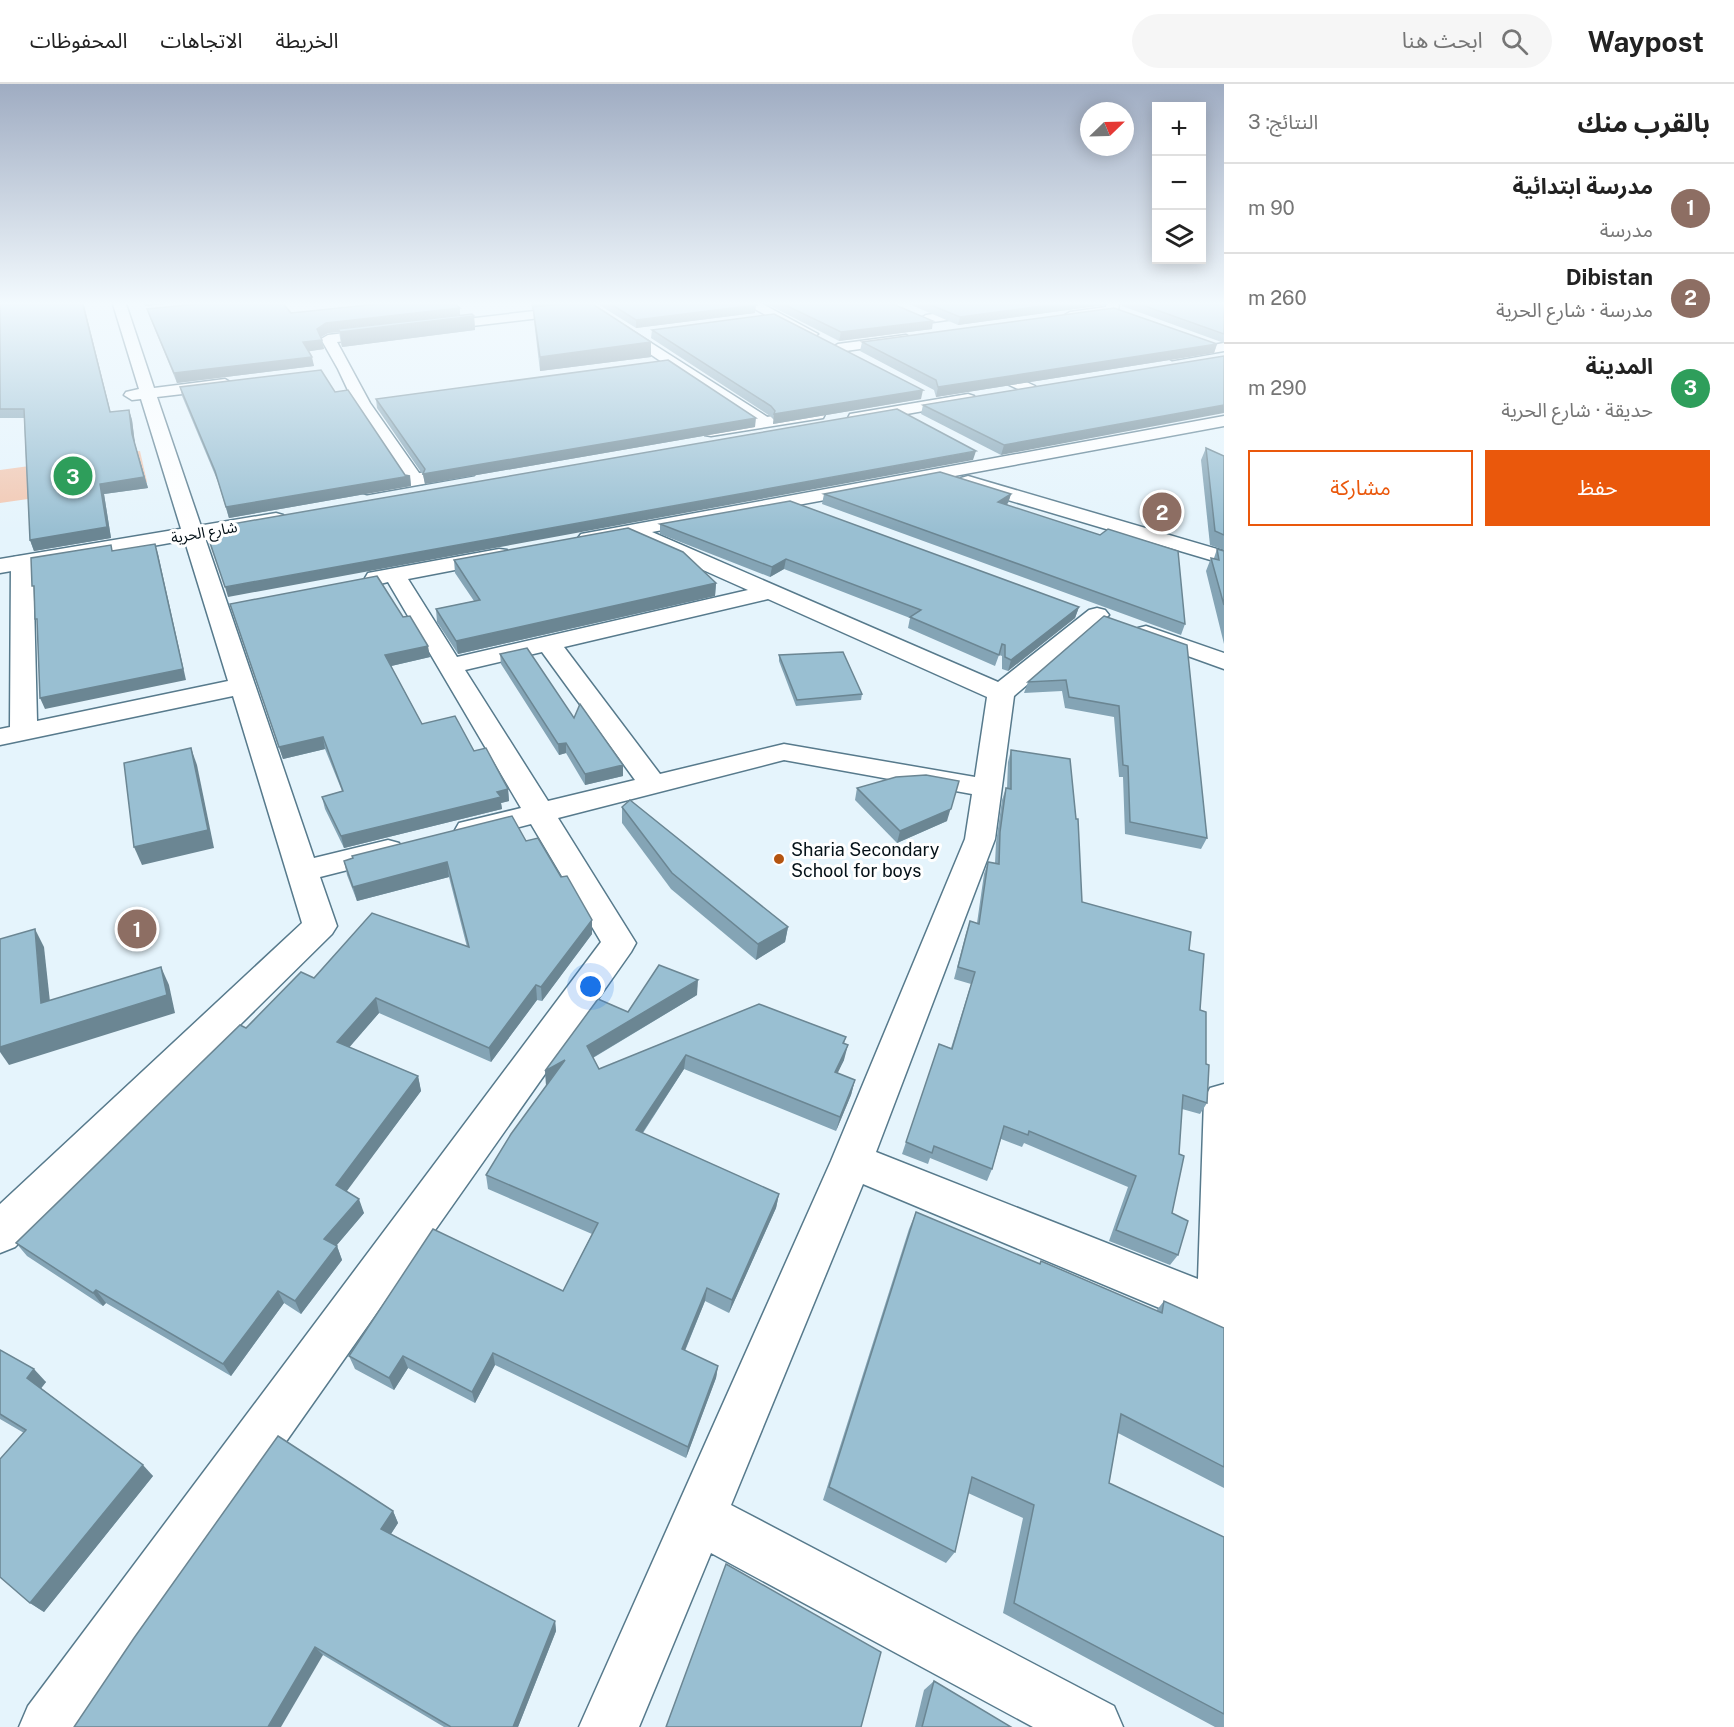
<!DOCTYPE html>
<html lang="ar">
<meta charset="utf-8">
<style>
:root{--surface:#fff;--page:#f6f6f6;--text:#222;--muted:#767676;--line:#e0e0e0;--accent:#ea580c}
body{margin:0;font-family:"Public Sans","Noto Sans Arabic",sans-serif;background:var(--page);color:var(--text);direction:rtl}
.controls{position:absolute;right:18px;top:18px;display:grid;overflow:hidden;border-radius:0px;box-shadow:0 3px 15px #0003}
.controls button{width:54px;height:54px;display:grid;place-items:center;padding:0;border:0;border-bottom:2px solid var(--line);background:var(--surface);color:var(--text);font:30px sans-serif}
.compass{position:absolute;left:1080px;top:18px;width:54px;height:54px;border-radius:50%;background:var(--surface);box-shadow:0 3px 15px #0003;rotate:67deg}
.you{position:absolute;left:591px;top:903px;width:21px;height:21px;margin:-15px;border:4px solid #fff;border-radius:50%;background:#1a73e8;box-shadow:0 0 0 9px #1a73e833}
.badge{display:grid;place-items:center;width:39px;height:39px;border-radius:50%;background:var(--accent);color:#fff;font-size:20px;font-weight:700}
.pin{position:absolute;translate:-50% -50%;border:3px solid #fff;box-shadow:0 2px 6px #0006}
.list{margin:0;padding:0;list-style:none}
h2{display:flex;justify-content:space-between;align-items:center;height:78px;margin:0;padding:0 24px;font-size:26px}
h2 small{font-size:20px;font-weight:400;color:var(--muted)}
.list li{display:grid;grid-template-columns:39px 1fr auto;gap:18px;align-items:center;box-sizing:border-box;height:90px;padding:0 24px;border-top:2px solid var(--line)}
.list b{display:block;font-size:22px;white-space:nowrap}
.list p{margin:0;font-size:20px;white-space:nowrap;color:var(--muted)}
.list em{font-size:20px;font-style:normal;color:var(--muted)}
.actions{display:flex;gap:12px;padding:18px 24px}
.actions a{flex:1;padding:14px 0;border:2px solid var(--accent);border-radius:0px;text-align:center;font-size:21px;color:var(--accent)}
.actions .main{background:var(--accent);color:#fff}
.icon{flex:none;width:33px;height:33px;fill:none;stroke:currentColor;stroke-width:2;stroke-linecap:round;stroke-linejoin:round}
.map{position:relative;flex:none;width:1224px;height:1643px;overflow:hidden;direction:ltr}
header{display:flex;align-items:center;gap:36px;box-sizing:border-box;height:84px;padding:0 30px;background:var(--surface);border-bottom:2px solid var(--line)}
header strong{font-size:28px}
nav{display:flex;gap:33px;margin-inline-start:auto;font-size:21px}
.search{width:420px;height:54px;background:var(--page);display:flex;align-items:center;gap:15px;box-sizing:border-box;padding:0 21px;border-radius:33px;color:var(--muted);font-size:22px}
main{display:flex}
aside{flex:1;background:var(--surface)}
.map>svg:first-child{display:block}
</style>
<header>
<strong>Waypost</strong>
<div class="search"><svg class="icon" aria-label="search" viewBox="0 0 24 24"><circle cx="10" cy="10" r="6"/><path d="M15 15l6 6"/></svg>ابحث هنا</div>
<nav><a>الخريطة</a><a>الاتجاهات</a><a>المحفوظات</a></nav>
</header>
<main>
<aside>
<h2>بالقرب منك<small>النتائج: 3</small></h2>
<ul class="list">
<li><span class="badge" style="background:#8d6e63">1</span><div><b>مدرسة ابتدائية</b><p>مدرسة</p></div><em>90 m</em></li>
<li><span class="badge" style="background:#8d6e63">2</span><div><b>Dibistan</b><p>مدرسة · شارع الحرية</p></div><em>260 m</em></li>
<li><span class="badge" style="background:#2e9e5b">3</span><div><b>المدينة</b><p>حديقة · شارع الحرية</p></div><em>290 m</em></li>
</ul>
<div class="actions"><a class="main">حفظ</a><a>مشاركة</a></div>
</aside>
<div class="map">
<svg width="1224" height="1643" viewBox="0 0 1224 1643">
<rect width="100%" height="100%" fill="#e5f4fc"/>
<!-- green -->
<polygon fill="#f2c7b1" points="140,367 147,398 0,419 0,386"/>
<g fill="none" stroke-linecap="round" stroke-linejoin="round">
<defs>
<g id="minor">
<polygon points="112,217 125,217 154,304 225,295 233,300 225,305 157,313 314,774 388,756 399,759 404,766 399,773 320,793 337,842 332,850 15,1163 0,1169 0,1120 302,839 233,612 0,661 0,645 10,643 11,478 14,473 22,472 30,473 33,478 37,637 228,597 141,315 132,316 124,311 126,308 139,305"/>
<polygon points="740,217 757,217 818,250 811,254 806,253"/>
<polygon points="1107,217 1119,217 1118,229 1070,236 1063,232 1070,228 1106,223"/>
<polygon points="578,222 585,226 583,229 337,258 370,319 424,396 422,400 408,400 354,319 338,285 321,255 328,251"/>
<polygon points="984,223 991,227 989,230 926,239 919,235 926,231"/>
<polygon points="615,236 769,334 772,338 769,342 757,342 610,243 608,240 610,237"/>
<polygon points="906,251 913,255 911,258 838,268 831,264 838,260"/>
<path d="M1224 332V342L652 448 998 598 1089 526 1097 524 1105 526 1109 531 1014 612 995 755 876 1068 1198 1195 1204 1016 1210 1004 1224 1000V1251L863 1100 731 1421 1114 1622 1123 1643H1033L711 1469 639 1643H579L831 1077 965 755 972 710 784 676 558 734 636 859 631 868 85 1643H19L28 1622 601 858 531 740 470 756 459 753 455 746 459 739 521 724 388 498 376 501 368 499 365 494 368 489 499 465 507 466 510 471 507 476 408 495 457 573 748 506 638 457 636 451 588 460 581 458 578 454 581 450ZM768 515 987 613 975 693 784 660 660 690 564 563ZM542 568 635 696 548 717 465 586Z"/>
<polygon points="968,392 1224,467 1224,480 961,402 958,398 961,394"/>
<polygon points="1146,542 1224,569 1224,585 1138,554 1134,549 1138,544"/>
</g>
<g id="major">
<polygon points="1224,259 1224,267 1172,276 1165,272 1172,268"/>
<polygon points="1013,292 1035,302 1037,305 1029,310 1007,300 1005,297"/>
<polygon points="968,310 974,312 976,315 974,318 856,339 850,338 848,334 850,330 856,329"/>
<polygon points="817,325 825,330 823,334 711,352 705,351 702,347 705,343 711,342"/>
<polygon points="467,381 474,383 476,387 474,391 367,410 360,408 357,404 360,400 367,398"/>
<polygon points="276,429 283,431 286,435 283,439 0,489 0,475"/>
</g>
</defs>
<!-- minor casing -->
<use href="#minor" stroke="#577a8c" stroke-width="3"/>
<!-- major casing -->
<use href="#major" stroke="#577a8c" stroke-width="3"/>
<!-- minor -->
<use href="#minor" fill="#fff" fill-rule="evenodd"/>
<!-- major -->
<use href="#major" fill="#fff" fill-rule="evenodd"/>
</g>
<!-- wall -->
<g fill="#84a4b5">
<polygon points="0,217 111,328 129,326 132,336 135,360 148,404 104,410 111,454 34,467 30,456 24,334 0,334"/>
<polygon points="379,217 451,217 460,224 460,231 474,232 475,246 342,263 341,260 339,248 328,249 321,253 324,265 309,267 314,282 177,299 150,234 147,225 291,229 381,219"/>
<polygon points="531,217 575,217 575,219 651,258 651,273 540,287 534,237 533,225 532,225"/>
<polygon points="593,217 750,217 755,229 636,244"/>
<polygon points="761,217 886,217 932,245 839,257"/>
<polygon points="902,217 1105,217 1104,221 958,241"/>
<polygon points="1120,217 1224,217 1224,259 1122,222"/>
<polygon points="652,246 921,315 773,340 774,336 770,332 651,254"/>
<polygon points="862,258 1217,260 1214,269 936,313 934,306 860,267"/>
<polygon points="1224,272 1001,371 921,330 923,321"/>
<polygon points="180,303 335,308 405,391 410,392 411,402 229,434 218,398 182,312"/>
<polygon points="376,315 755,343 425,400 423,391 377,324"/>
<polygon points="1206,364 1224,372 1224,466 1210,461 1201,376"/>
<polygon points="824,410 1011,410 1008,419 1007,420 1185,540 1181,551 822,420"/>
<polygon points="660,440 1079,523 1075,534 1008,587 1002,585 1002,572 999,571 995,582 908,544 910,534 784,485 770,493 660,450"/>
<polygon points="1217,465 1224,467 1224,560 1206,487 1211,474 1214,474"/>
<polygon points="454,476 716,499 715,512 458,570 437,538 436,525 474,517 455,489"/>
<polygon points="230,520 403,533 430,573 391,582 422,640 474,667 508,705 509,717 501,719 502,725 344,764 325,725 322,713 342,707 325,665 283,675"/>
<polygon points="1104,532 1207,754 1201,765 1125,750 1123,693 1119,693 1114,633 1065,624 1062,607 1024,609 1028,598"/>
<polygon points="500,570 574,634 623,692 585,701 566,669 559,671 501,580"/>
<polygon points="779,571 862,610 861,616 796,622 779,577"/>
<polygon points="1011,666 1082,818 1189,866 1200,926 1206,980 1207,1019 1200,1030 1182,1025 1172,1129 1178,1171 1170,1181 1109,1157 1128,1103 1024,1059 1022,1063 1001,1055 992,1085 987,1097 930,1074 928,1080 902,1070 939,960 951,964 971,900 954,895 966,849 970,837 977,839 984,790 988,778 995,779 996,759 1002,716 1006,704 1007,705 1008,678"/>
<polygon points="857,704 947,737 897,759 855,716"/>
<polygon points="622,723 788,843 785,858 756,876 671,805 622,739"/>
<polygon points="526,757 561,793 592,836 592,850 542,917 537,916 491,978 379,929 349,963 418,992 421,1007 346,1107 364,1129 336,1162 337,1162 342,1176 301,1230 284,1219 231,1292 106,1219 103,1222 27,1172 16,1159 246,944 314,894 467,863 449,793 357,817 347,791 344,777 353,775 352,772"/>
<polygon points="697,911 593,974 599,985 759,920 846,953 844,960 844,976 837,989 855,996 851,1011 836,1047 684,985 643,1049 779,1110 776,1124 729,1229 705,1217 685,1267 718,1282 716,1294 686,1374 495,1281 475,1319 408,1284 394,1306 355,1285 349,1272 563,1207 592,1150 488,1105 486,1091 628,928"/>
<polygon points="916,1128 1039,1180 1041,1177 1156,1227 1164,1217 1224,1244 1224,1404 1118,1349 1109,1399 1224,1453 1224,1643 1215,1643 1003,1529 1023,1434 968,1409 955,1468 946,1479 823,1416 909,1145"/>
<polygon points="0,1266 46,1298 41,1304 153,1392 44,1528 30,1519 24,1349 0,1335"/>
<polygon points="393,1427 398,1439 391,1450 555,1537 556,1547 518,1643 444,1643 323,1571 74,1643"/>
<polygon points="934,1597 1011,1643 915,1643 924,1606"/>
</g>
<!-- shaded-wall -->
<g fill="#6b8693">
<polygon points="82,217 83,217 113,338 110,328"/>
<polygon points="143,217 197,217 145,222"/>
<polygon points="532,217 575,217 575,220 532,225"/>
<polygon points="1079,217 1105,217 1104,221 958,241 960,233"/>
<polygon points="756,221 755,229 636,244 636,236"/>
<polygon points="460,224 460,233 474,232 475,246 342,263 340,248 338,245 339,248 328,249 319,254 317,245 326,239"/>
<polygon points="933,237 932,245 839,257 841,248"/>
<polygon points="322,256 324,265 305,268 303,258"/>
<polygon points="651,258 651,273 540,287 540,273"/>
<polygon points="1217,260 1214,269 936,313 938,303"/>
<polygon points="312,273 314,282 177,299 174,289"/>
<polygon points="923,306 921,315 773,340 774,330"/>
<polygon points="1224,321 1224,329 1001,371 1004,361"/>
<polygon points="129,326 132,336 135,360 148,404 104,410 111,454 34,467 30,456 100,400"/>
<polygon points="756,334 755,343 425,400 423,390"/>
<polygon points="976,367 973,376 228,513 225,503"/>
<polygon points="410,392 411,402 229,434 226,423"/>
<polygon points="1011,410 1008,419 996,427 998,418"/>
<polygon points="155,460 158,470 186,596 45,625 40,614"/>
<polygon points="786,475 784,485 770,493 772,483"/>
<polygon points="716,499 715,512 458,570 456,557"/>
<polygon points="1079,523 1075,534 1008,587 1011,576"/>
<polygon points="428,562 430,573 387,583 385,571"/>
<polygon points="323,653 325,665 283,675 279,663"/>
<polygon points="566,659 566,669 559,671 558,660"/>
<polygon points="191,664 197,681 214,764 142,781 134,763"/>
<polygon points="623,681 623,692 585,701 585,690"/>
<polygon points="959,697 947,737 897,759 900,747"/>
<polygon points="508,705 509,717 501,719 502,725 344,764 341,752"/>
<polygon points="447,778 449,793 357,817 353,803"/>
<polygon points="592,836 592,850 542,917 541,903"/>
<polygon points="788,843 785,858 756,876 758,860"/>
<polygon points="35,845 44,863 52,936 41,919"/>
<polygon points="161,883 169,901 175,929 9,981 0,968 0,963"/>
<polygon points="698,896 697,911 587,977 587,962"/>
<polygon points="536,901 537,916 491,978 489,964"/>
<polygon points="376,914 379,929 341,973 337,958"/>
<polygon points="848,961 844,976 831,1003 835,988"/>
<polygon points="686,971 684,985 635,1060 636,1046"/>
<polygon points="565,976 546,1002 545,987"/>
<polygon points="418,992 421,1007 341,1115 336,1101"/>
<polygon points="855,996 851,1011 836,1047 840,1033"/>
<polygon points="779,1110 776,1124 729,1229 732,1216"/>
<polygon points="359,1115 364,1129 330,1169 324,1155"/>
<polygon points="337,1162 342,1176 301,1230 295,1217"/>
<polygon points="707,1204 705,1217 680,1278 682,1265"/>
<polygon points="96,1206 106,1219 103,1222 93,1209"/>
<polygon points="278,1207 284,1219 231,1292 223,1280"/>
<polygon points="493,1269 495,1281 475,1319 472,1308"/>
<polygon points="403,1272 408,1284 394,1306 389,1294"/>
<polygon points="718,1282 716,1294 686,1374 688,1363"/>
<polygon points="34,1285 46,1298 39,1307 27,1294"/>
<polygon points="143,1381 153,1392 44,1528 30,1519"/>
<polygon points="393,1427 398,1439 387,1456 381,1445"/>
<polygon points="555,1537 556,1547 518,1643 513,1643"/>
<polygon points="315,1563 323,1571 281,1643 268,1643"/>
</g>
<!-- building -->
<g fill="#99bfd2" stroke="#6b8693" stroke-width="1.5">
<polygon points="0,217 82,217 110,328 129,326 132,350 144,393 100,400 107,443 30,456 24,325 0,325"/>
<polygon points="229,217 281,217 291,229 388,219 386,217 451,217 460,224 326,239 317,245 322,256 303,258 312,273 174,289 147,225"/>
<polygon points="588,217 651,258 540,273 533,223"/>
<polygon points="606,217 750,217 756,221 636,236"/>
<polygon points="777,217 886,217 933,237 841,248"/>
<polygon points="921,217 1079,217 960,233"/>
<polygon points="1131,217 1224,217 1224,250"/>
<polygon points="1114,224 1217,260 938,303 936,296 862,258"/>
<polygon points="472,230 474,232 340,248 338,245"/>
<polygon points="774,230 923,306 774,330 775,327 771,322 652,246"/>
<polygon points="1224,272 1224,321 1004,361 923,321"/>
<polygon points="668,276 756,334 423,390 425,385 376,315"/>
<polygon points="321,286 335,308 348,306 405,391 410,392 226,423 215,387 180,303"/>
<polygon points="897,325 976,367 225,503 207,450 233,446 232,440"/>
<polygon points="1206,364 1224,372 1224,451 1215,447"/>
<polygon points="940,388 1011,410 998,418 1100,451 1108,445 1178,467 1185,540 824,410"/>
<polygon points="790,417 1079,523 1011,576 1005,573 1005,561 1002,560 999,571 910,533 921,526 786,475 772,483 660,440"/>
<polygon points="628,444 683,468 716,499 456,557 436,525 480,516 454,476"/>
<polygon points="155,460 183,585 40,614 37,535 35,535 34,502 32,502 31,474 111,461 112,467"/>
<polygon points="1217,465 1224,467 1224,521 1211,474 1219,476"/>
<polygon points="377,492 403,533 410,532 428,562 385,571 422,640 455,632 474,667 486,664 508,705 497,708 501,713 341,752 322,713 343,707 323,653 279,663 230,520"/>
<polygon points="1104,532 1187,561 1207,754 1130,738 1128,682 1123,681 1119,622 1069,613 1066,596 1028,598"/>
<polygon points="527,564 574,634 580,620 623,681 585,690 566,659 558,660 500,570"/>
<polygon points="843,568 862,610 797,616 779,571"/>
<polygon points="191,664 208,746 134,763 124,679"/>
<polygon points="1011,666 1070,675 1076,735 1078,735 1082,818 1191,848 1189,866 1204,870 1200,926 1206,928 1206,980 1209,981 1207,1019 1183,1011 1179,1070 1184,1072 1172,1129 1188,1137 1178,1171 1116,1146 1136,1092 1029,1047 1028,1051 1004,1042 992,1085 934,1062 932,1069 906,1058 939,960 952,965 975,888 958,883 970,837 979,840 988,778 999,780 1000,748 1006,704 1011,705"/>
<polygon points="926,691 959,697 951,725 900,747 857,704 896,693"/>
<polygon points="630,716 788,843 758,860 672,789 622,723"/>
<polygon points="512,732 526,757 538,754 561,793 567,792 592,836 541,903 536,901 489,964 376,914 337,958 418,992 336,1101 359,1115 324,1155 337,1162 295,1217 278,1207 223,1280 96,1206 93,1209 16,1159 240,941 246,944 301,888 314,894 372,829 469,863 447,778 353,803 344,777 353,774 352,772"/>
<polygon points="35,845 41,919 161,883 167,911 0,963 0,855"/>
<polygon points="659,881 698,896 587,962 599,985 759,920 846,953 843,959 848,961 835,988 855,996 840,1033 686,971 636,1046 779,1110 732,1216 707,1204 682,1265 718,1282 688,1363 493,1269 472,1308 403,1272 389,1294 349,1272 433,1145 563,1207 598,1139 486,1091 511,1050 565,976 545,987 598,915 628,928"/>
<polygon points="916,1128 1040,1180 1041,1177 1162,1229 1164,1217 1224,1244 1224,1383 1121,1330 1109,1399 1224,1453 1224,1630 1014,1519 1034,1421 972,1393 955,1468 829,1403"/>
<polygon points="0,1266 34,1285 27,1294 143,1381 30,1519 0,1493 0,1375 26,1346 0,1330"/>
<polygon points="278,1352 393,1427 381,1445 555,1537 513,1643 451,1643 315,1563 268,1643 74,1643 134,1554"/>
<polygon points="726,1480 881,1568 861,1643 666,1643"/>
<polygon points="934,1597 1011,1643 922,1643"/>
</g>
<!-- sky -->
<linearGradient id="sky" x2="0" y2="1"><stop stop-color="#9facc2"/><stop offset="0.49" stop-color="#f3fafe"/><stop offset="1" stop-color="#f3fafe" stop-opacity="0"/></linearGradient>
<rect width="1224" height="447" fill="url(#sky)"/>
<!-- markers -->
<circle fill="#b45410" stroke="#fff" stroke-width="2" cx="779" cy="775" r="6"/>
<g text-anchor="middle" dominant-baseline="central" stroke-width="6" stroke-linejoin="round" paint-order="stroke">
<!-- far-street labels -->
<g font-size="15" fill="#051219" stroke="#fff">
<text transform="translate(204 448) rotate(-10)">شارع الحرية</text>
</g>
<!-- poi labels -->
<g font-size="18" fill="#051219" stroke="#fff" text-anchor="start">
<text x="791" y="765">Sharia Secondary<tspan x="791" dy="21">School for boys</tspan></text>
</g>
</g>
</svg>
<div class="controls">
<button>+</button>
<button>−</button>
<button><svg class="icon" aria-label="layers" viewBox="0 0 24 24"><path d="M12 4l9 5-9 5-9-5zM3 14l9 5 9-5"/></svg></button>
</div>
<svg class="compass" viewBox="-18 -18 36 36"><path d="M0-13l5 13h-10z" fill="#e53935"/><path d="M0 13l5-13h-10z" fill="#767676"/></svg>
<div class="you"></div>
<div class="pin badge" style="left:137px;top:845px;background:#8d6e63">1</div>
<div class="pin badge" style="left:1162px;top:428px;background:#8d6e63">2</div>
<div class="pin badge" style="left:73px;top:392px;background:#2e9e5b">3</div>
</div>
</main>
